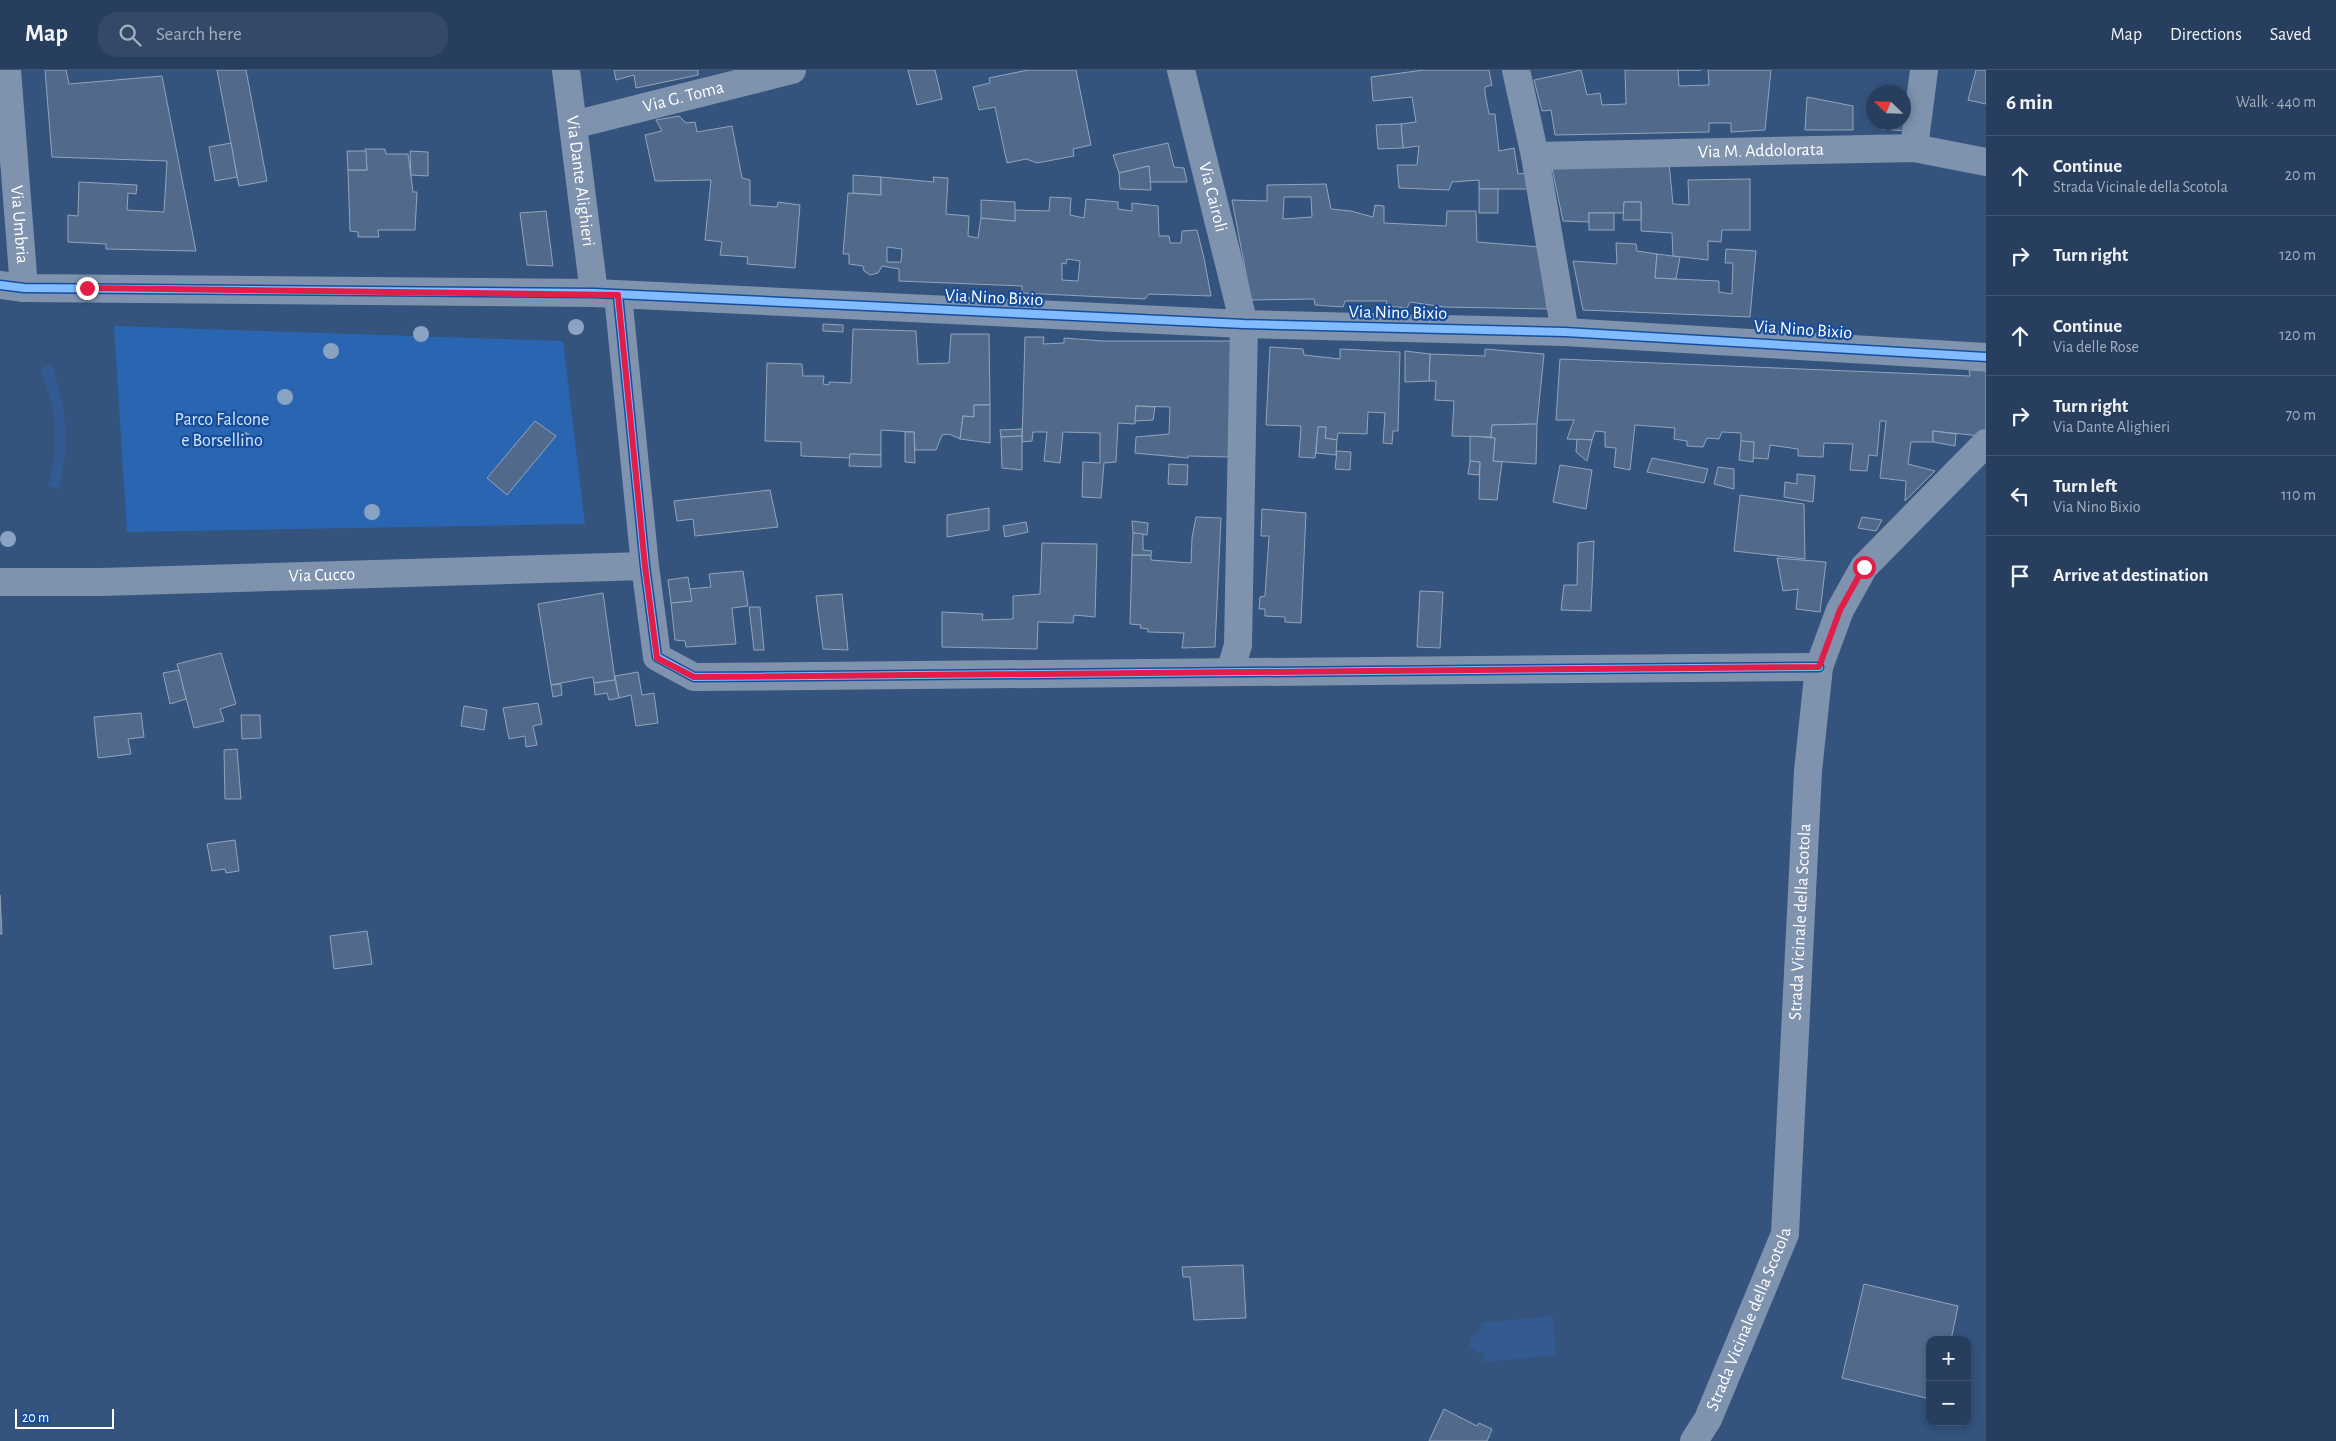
<!DOCTYPE html>
<meta charset="utf-8">
<style>
:root{--surface:#273e5e;--page:#334967;--text:#f1f3f6;--muted:#a4aebc;--line:#435773}
body{margin:0;font-family:"Alegreya Sans",sans-serif;background:var(--page);color:var(--text)}
.controls{position:absolute;right:15px;bottom:15px;display:grid;overflow:hidden;border-radius:10px;box-shadow:0 2px 8px #0003}
.controls button{width:45px;height:45px;display:grid;place-items:center;padding:0;border:0;border-bottom:1px solid var(--line);background:var(--surface);color:var(--text);font:25px sans-serif}
.compass{position:absolute;left:1866px;top:15px;width:45px;height:45px;border-radius:50%;background:var(--surface);box-shadow:0 2px 8px #0003;rotate:293deg}
.scale{position:absolute;left:15px;bottom:12px;width:99px;box-sizing:border-box;padding-left:5px;border:2px solid #fff;border-top:0;font-size:14px;line-height:18px;white-space:nowrap;color:#fff;-webkit-text-stroke:4px #164e9b;paint-order:stroke}
.stop{position:absolute;width:15px;height:15px;margin:-11px;border:4px solid #e11d48;border-radius:50%;background:#fff}
.stop.end{background:#e11d48;border-color:#fff;box-shadow:0 1px 5px #0008}
.list{margin:0;padding:0;list-style:none}
h2{display:flex;justify-content:space-between;align-items:center;height:65px;margin:0;padding:0 20px;font-size:21px}
h2 small{font-size:16px;font-weight:400;color:var(--muted)}
.list li{display:grid;grid-template-columns:32px 1fr auto;gap:15px;align-items:center;box-sizing:border-box;height:80px;padding:0 20px;border-top:1px solid var(--line)}
.list b{display:block;font-size:19px;white-space:nowrap}
.list p{margin:0;font-size:16px;white-space:nowrap;color:var(--muted)}
.list em{font-size:16px;font-style:normal;color:var(--muted)}
.icon{flex:none;width:28px;height:28px;fill:none;stroke:currentColor;stroke-width:2;stroke-linecap:round;stroke-linejoin:round}
.map{position:relative;flex:none;width:1986px;height:1371px;overflow:hidden}
header{display:flex;align-items:center;gap:30px;box-sizing:border-box;height:70px;padding:0 25px;background:var(--surface);border-bottom:1px solid var(--line)}
header strong{font-size:24px}
nav{display:flex;gap:28px;margin-inline-start:auto;font-size:18px}
.search{width:350px;height:45px;background:var(--page);display:flex;align-items:center;gap:12px;box-sizing:border-box;padding:0 18px;border-radius:20px;color:var(--muted);font-size:19px}
main{display:flex}
aside{flex:1;background:var(--surface)}
.map>svg:first-child{display:block}
</style>
<header>
<strong>Map</strong>
<div class="search"><svg class="icon" aria-label="search" viewBox="0 0 24 24"><circle cx="10" cy="10" r="6"/><path d="M15 15l6 6"/></svg>Search here</div>
<nav><a>Map</a><a>Directions</a><a>Saved</a></nav>
</header>
<main>
<div class="map">
<svg width="1986" height="1371" viewBox="0 0 1986 1371">
<rect width="100%" height="100%" fill="#34537d"/>
<!-- green -->
<polygon fill="#2a65b1" points="114,256 563,271 585,454 127,462"/>
<!-- water -->
<g fill="#335b92">
<path d="M51 294C67 335 70 376 59 419L48 416C60 376 57 338 40 299Z"/>
<polygon points="1553,1246 1556,1285 1484,1292 1483,1283 1476,1282 1470,1277 1471,1266 1481,1261 1481,1253"/>
</g>
<!-- building -->
<g fill="#516a8b" stroke="#93a4bc" fill-rule="evenodd">
<polygon points="45,0 66,0 69,14 162,6 196,181 106,179 106,174 68,172 68,145 78,146 79,112 137,115 136,124 128,123 127,140 164,142 167,91 52,87"/>
<polygon points="217,0 246,0 267,111 239,116"/>
<polygon points="614,0 698,0 698,5 636,18 634,5 616,10"/>
<polygon points="908,0 935,0 942,29 917,35"/>
<polygon points="1028,0 1076,0 1091,75 1073,79 1074,86 1037,93 1026,89 1007,93 995,37 979,40 973,17 990,13 989,8"/>
<polygon points="1424,0 1489,0 1492,15 1485,17 1485,23 1489,44 1495,44 1499,81 1514,78 1518,104 1526,103 1529,119 1479,119 1479,110 1452,112 1449,120 1399,118 1397,95 1417,95 1419,76 1403,78 1401,54 1416,52 1412,27 1373,31 1371,7"/>
<polygon points="1581,0 1587,25 1600,23 1602,35 1626,34 1625,0 1701,0 1678,0 1679,16 1709,15 1708,0 1771,0 1765,60 1731,62 1731,53 1709,53 1709,62 1555,65 1551,40 1542,41 1534,10"/>
<polygon points="1976,0 1986,0 1986,34 1968,30"/>
<polygon points="1807,27 1853,36 1853,60 1805,60"/>
<polygon points="1904,42 1908,43 1906,61 1882,59 1883,52 1904,52"/>
<polygon points="679,46 686,53 695,52 697,62 732,56 742,108 750,110 750,135 777,137 778,132 800,135 795,198 747,194 748,187 720,185 722,172 705,170 711,110 655,111 645,65 662,61 656,50"/>
<polygon points="1401,54 1403,78 1378,79 1376,55"/>
<polygon points="231,73 237,107 215,111 209,77"/>
<polygon points="1168,73 1174,97 1184,98 1187,112 1150,112 1149,96 1119,103 1113,85"/>
<polygon points="365,79 385,79 386,84 408,84 413,122 417,122 415,160 378,160 379,167 358,167 358,162 350,161 348,100 367,100"/>
<polygon points="347,81 366,81 367,100 348,100"/>
<polygon points="410,81 428,82 428,106 411,105"/>
<polygon points="1551,93 1669,93 1673,134 1689,135 1688,110 1750,109 1750,160 1722,160 1721,172 1708,171 1708,190 1673,186 1672,163 1641,161 1641,132 1624,132 1624,143 1589,143 1589,152 1563,151"/>
<polygon points="1149,96 1151,120 1120,119 1119,103"/>
<polygon points="853,105 881,107 881,125 853,123"/>
<path d="M881 107 934 112 933 107 948 108 946 144 969 146 968 166 978 168 981 148 1015 151 1014 140 1049 141 1050 127 1071 128 1070 145 1084 148 1086 129 1118 132V139L1132 141V133L1158 136 1159 166H1169L1170 173H1181L1182 161 1197 160 1204 188 1211 226 1149 224 1145 229 1022 223V216L899 211V199L882 196 878 203 870 205 864 201 863 196 849 194V184H843L848 123 881 125ZM887 177 902 179 901 192H887ZM1067 189 1080 191 1078 211 1062 210V193L1066 194Z"/>
<path d="M1326 114 1331 139 1351 141 1373 147 1375 135 1384 136V153L1446 156 1447 141H1476L1477 172 1540 177 1547 239 1444 237 1410 232 1407 238 1386 236 1387 231H1345L1343 237 1315 235 1314 229 1251 230 1232 130 1267 131V115ZM1284 127H1311L1312 147 1283 149Z"/>
<rect x="1479" y="119" width="19" height="24"/>
<polygon points="981,130 1015,132 1015,151 981,148"/>
<polygon points="1624,132 1641,132 1641,150 1623,150"/>
<polygon points="546,141 553,196 527,195 520,143"/>
<rect x="1589" y="143" width="25" height="17"/>
<polygon points="1616,173 1636,174 1637,181 1657,184 1655,208 1719,211 1719,222 1732,224 1733,193 1725,193 1726,179 1756,181 1750,247 1583,240 1573,191 1617,194"/>
<polygon points="1657,184 1680,187 1676,209 1655,208"/>
<polygon points="823,254 843,255 843,262 823,261"/>
<polygon points="853,259 916,261 918,294 949,293 951,264 989,264 990,335 974,335 974,347 963,346 960,369 949,364 942,365 936,380 915,380 914,362 881,360 881,385 850,384 850,388 801,386 801,372 765,371 767,293 802,294 803,306 824,306 823,314 829,315 829,312 851,313"/>
<polygon points="1025,267 1044,267 1043,274 1064,273 1064,268 1103,271 1233,271 1229,387 1188,386 1188,388 1135,383 1136,367 1169,364 1170,337 1136,336 1135,354 1118,353 1116,392 1104,393 1101,428 1082,427 1083,392 1100,393 1100,363 1063,362 1060,393 1044,391 1047,362 1033,362 1032,371 1022,372"/>
<polygon points="1270,277 1303,279 1304,285 1340,289 1340,279 1400,282 1398,361 1393,361 1392,374 1383,373 1385,343 1368,342 1367,364 1338,363 1337,370 1325,368 1326,357 1318,357 1315,388 1299,387 1301,356 1266,355"/>
<polygon points="1485,279 1544,284 1537,354 1492,355 1491,367 1452,366 1454,331 1435,330 1436,311 1429,311 1430,284 1485,286"/>
<polygon points="1405,281 1430,284 1429,311 1405,312"/>
<polygon points="1560,289 1970,306 1969,300 1986,301 1986,359 1980,366 1933,361 1933,372 1911,372 1908,394 1935,401 1905,431 1906,411 1880,408 1886,351 1880,351 1877,386 1869,385 1867,401 1850,400 1853,374 1824,373 1823,387 1798,386 1798,379 1770,375 1768,389 1753,388 1754,372 1741,371 1741,363 1722,362 1719,369 1707,368 1703,377 1687,376 1687,371 1674,369 1675,358 1635,355 1630,400 1614,397 1616,378 1605,377 1605,362 1595,361 1592,370 1567,369 1574,350 1556,350"/>
<polygon points="974,335 990,335 990,373 960,369 963,346 974,347"/>
<polygon points="1136,336 1155,337 1153,350 1135,351"/>
<polygon points="535,351 556,366 507,425 487,408"/>
<polygon points="1537,354 1536,394 1493,391 1495,368 1491,367 1492,355"/>
<polygon points="1318,357 1326,357 1325,368 1337,370 1336,385 1316,383"/>
<polygon points="1022,359 1022,366 1001,367 1000,360"/>
<polygon points="1933,361 1956,364 1955,376 1933,372"/>
<polygon points="905,362 914,362 915,393 905,392"/>
<polygon points="1022,366 1022,400 1002,398 1001,367"/>
<polygon points="1470,366 1495,368 1493,391 1502,392 1497,430 1479,429 1480,392 1470,391"/>
<polygon points="1577,369 1592,370 1587,391 1576,382"/>
<polygon points="1741,371 1754,372 1753,392 1739,390"/>
<polygon points="1337,381 1351,382 1350,400 1335,399"/>
<polygon points="850,384 881,385 881,397 849,396"/>
<polygon points="1652,388 1708,399 1704,413 1647,402"/>
<polygon points="1470,391 1480,392 1479,405 1468,404"/>
<polygon points="1169,394 1188,395 1187,415 1168,414"/>
<polygon points="1560,395 1592,400 1586,439 1553,432"/>
<polygon points="1718,397 1734,399 1734,419 1714,414"/>
<polygon points="1797,404 1815,406 1813,432 1784,427 1785,412 1797,414"/>
<polygon points="770,420 778,457 695,466 693,449 677,451 674,431"/>
<polygon points="1740,425 1804,434 1805,489 1734,481"/>
<polygon points="989,438 989,460 947,467 947,445"/>
<polygon points="1262,439 1306,443 1301,553 1285,552 1285,547 1265,546 1265,539 1259,539 1260,527 1265,526 1269,466 1261,466"/>
<polygon points="1196,447 1221,448 1215,577 1182,578 1184,563 1148,562 1148,559 1140,558 1141,555 1130,554 1132,485 1151,485 1151,490 1191,493 1192,468"/>
<polygon points="1862,447 1882,450 1876,461 1858,458"/>
<polygon points="1132,451 1148,453 1147,465 1133,463"/>
<polygon points="1026,452 1028,462 1005,467 1003,456"/>
<polygon points="1133,463 1143,464 1143,480 1152,481 1151,485 1132,485"/>
<polygon points="1594,471 1591,541 1561,540 1564,515 1577,515 1578,473"/>
<polygon points="1042,473 1097,474 1095,547 1074,545 1073,553 1038,552 1037,579 942,577 942,542 983,544 982,550 1013,549 1013,526 1040,524"/>
<polygon points="1777,488 1826,492 1820,542 1796,539 1798,519 1783,521"/>
<polygon points="743,501 748,536 732,538 736,574 686,577 685,571 675,570 671,533 692,531 689,519 711,517 709,504"/>
<polygon points="688,507 692,531 671,533 668,510"/>
<polygon points="1420,521 1443,522 1440,578 1417,577"/>
<polygon points="603,523 615,610 594,613 593,607 551,615 538,534"/>
<polygon points="842,524 848,580 823,579 816,526"/>
<polygon points="749,537 760,537 764,580 754,580"/>
<polygon points="221,583 236,634 220,639 224,651 194,658 177,594"/>
<polygon points="179,600 186,629 170,634 163,603"/>
<polygon points="638,602 642,625 654,623 658,653 636,656 631,625 619,628 615,606"/>
<polygon points="615,610 619,628 609,630 607,623 595,625 594,613"/>
<polygon points="561,614 562,625 553,627 551,615"/>
<polygon points="538,633 542,654 533,656 537,675 526,677 525,666 509,669 503,638"/>
<polygon points="464,636 487,640 484,660 461,656"/>
<polygon points="141,643 144,667 128,669 131,684 98,688 94,647"/>
<polygon points="241,645 260,645 261,668 242,669"/>
<polygon points="237,679 241,729 225,729 224,680"/>
<polygon points="235,770 239,801 226,803 225,799 212,801 207,774"/>
<polygon points="0,825 2,864 0,864"/>
<polygon points="367,861 372,894 334,899 330,866"/>
<polygon points="1243,1195 1246,1248 1194,1250 1190,1207 1183,1207 1182,1197"/>
<polygon points="1864,1214 1958,1236 1951,1270 1930,1270 1930,1329 1842,1308"/>
<polygon points="1444,1339 1477,1356 1479,1353 1492,1359 1487,1371 1429,1371"/>
</g>
<g fill="none" stroke-linecap="round" stroke-linejoin="round">
<!-- minor -->
<g stroke="#7f93af" stroke-width="28">
<path id="s1" d="M7 0 24 218"/>
<path id="s2" d="M566 0 594 223"/>
<path id="s3" d="M1181 0 1244 254 1238 575 1230 602"/>
<polyline points="1516,0 1535,86 1565,262"/>
<path id="s4" d="M573 55 792 0"/>
<polyline points="1914,78 1924,0"/>
<path id="s5" d="M1535 86 1914 78 1986 92"/>
<polyline points="0,215 24,218 594,223 1244,254 1565,262 1986,287"/>
<polyline points="618,225 645,496 657,587 694,607 1819,597"/>
<path id="s6" d="M0 512H101L645 496"/>
<path id="s7" d="M1694 1371 1708 1349 1785 1164 1808 701 1819 597 1840 540 1864 497 1986 373"/>
</g>
<defs>
<g id="cycleway">
<polyline points="0,215 24,218 594,223 1244,254 1565,262 1986,287"/>
<polyline points="618,225 645,496 657,587 694,607 1819,597"/>
</g>
</defs>
<!-- cycleway casing -->
<use href="#cycleway" stroke="#164e9b" stroke-width="11"/>
<!-- cycleway -->
<use href="#cycleway" stroke="#80bcff" stroke-width="8"/>
</g>
<!-- trees -->
<g fill="#8ba3c3">
<circle cx="576" cy="257" r="8"/>
<circle cx="421" cy="264" r="8"/>
<circle cx="331" cy="281" r="8"/>
<circle cx="285" cy="327" r="8"/>
<circle cx="244" cy="370" r="8"/>
<circle cx="372" cy="442" r="8"/>
<circle cx="8" cy="469" r="8"/>
</g>
<g fill="none" stroke-linecap="round" stroke-linejoin="round">
<!-- route -->
<polyline stroke="#e11d48" stroke-width="6" points="87,218 618,225 645,496 657,588 694,607 1819,597 1840,540 1864,497"/>
</g>
<g text-anchor="middle" dominant-baseline="central" stroke-width="4.5" stroke-linejoin="round" paint-order="stroke">
<!-- street labels -->
<g font-size="18" fill="#fff" stroke="#164e9b">
<text stroke="none"><textPath href="#s4" startOffset="114">Via G. Toma</textPath></text>
<text stroke="none"><textPath href="#s5" startOffset="226">Via M. Addolorata</textPath></text>
<text stroke="none"><textPath href="#s2" startOffset="112">Via Dante Alighieri</textPath></text>
<text stroke="none"><textPath href="#s3" startOffset="131">Via Cairoli</textPath></text>
<text stroke="none"><textPath href="#s1" startOffset="155">Via Umbria</textPath></text>
<text transform="translate(994 228) rotate(3)">Via Nino Bixio</text>
<text transform="translate(1398 243) rotate(1)">Via Nino Bixio</text>
<text transform="translate(1803 260) rotate(4)">Via Nino Bixio</text>
<text stroke="none"><textPath href="#s6" startOffset="322">Via Cucco</textPath></text>
<text stroke="none"><textPath href="#s7" startOffset="539">Strada Vicinale della Scotola</textPath></text>
<text stroke="none"><textPath href="#s7" startOffset="134">Strada Vicinale della Scotola</textPath></text>
</g>
<!-- park labels -->
<g font-size="18" fill="#d3e5fd" stroke="#164e9b">
<text x="222" y="350">Parco Falcone<tspan x="222" dy="21">e Borsellino</tspan></text>
</g>
</g>
</svg>
<div class="controls">
<button>+</button>
<button>−</button>
</div>
<svg class="compass" viewBox="-18 -18 36 36"><path d="M0-13l5 13h-10z" fill="#e53935"/><path d="M0 13l5-13h-10z" fill="#a4aebc"/></svg>
<div class="scale">20 m</div>
<div class="stop" style="left:1864px;top:497px"></div>
<div class="stop end" style="left:87px;top:218px"></div>
</div>
<aside>
<h2>6 min<small>Walk · 440 m</small></h2>
<ul class="list">
<li><svg class="icon" aria-label="ahead" viewBox="0 0 24 24"><path d="M12 20V5M6 11l6-6 6 6"/></svg><div><b>Continue</b><p>Strada Vicinale della Scotola</p></div><em>20 m</em></li>
<li><svg class="icon" aria-label="right" viewBox="0 0 24 24"><path d="M7 20v-9h11M14 6l5 5-5 5"/></svg><div><b>Turn right</b></div><em>120 m</em></li>
<li><svg class="icon" aria-label="ahead" viewBox="0 0 24 24"><path d="M12 20V5M6 11l6-6 6 6"/></svg><div><b>Continue</b><p>Via delle Rose</p></div><em>120 m</em></li>
<li><svg class="icon" aria-label="right" viewBox="0 0 24 24"><path d="M7 20v-9h11M14 6l5 5-5 5"/></svg><div><b>Turn right</b><p>Via Dante Alighieri</p></div><em>70 m</em></li>
<li><svg class="icon" aria-label="left" viewBox="0 0 24 24"><path d="M17 20v-9H6M10 6l-5 5 5 5"/></svg><div><b>Turn left</b><p>Via Nino Bixio</p></div><em>110 m</em></li>
<li><svg class="icon" aria-label="arrive" viewBox="0 0 24 24"><path d="M6 21V4h12l-3 4 3 4H6"/></svg><div><b>Arrive at destination</b></div></li>
</ul>
</aside>
</main>
